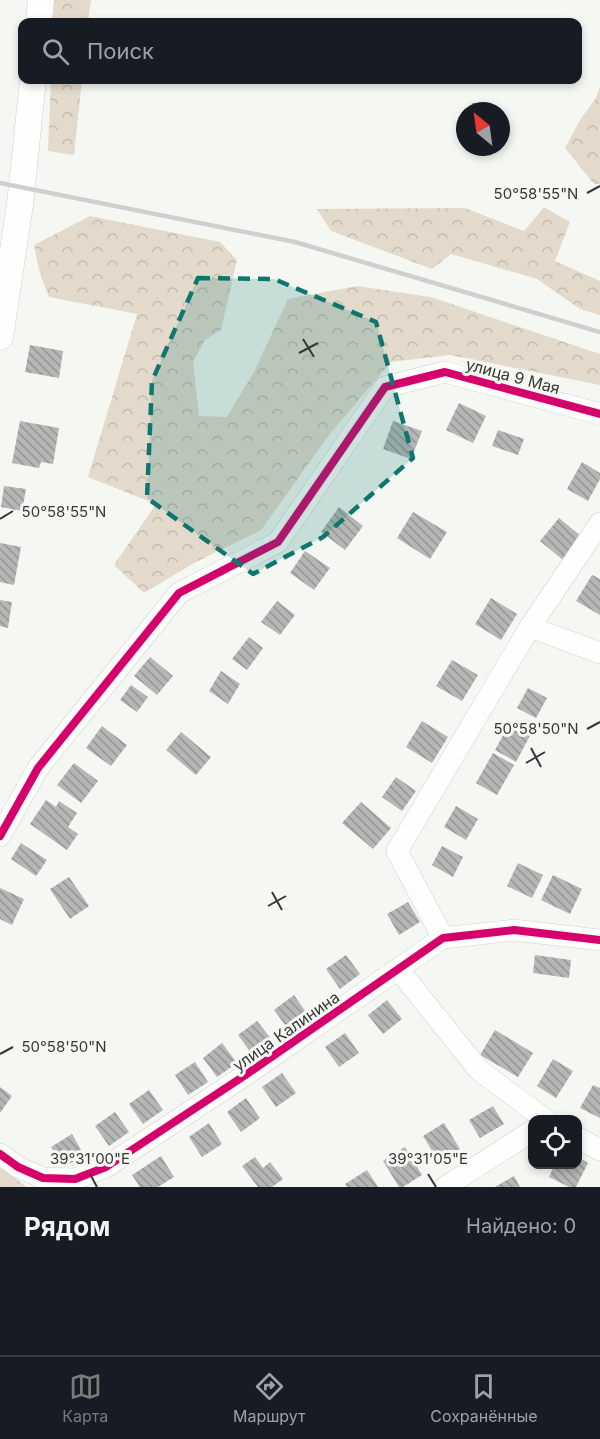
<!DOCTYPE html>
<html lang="ru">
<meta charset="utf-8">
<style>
:root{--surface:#171b24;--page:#242831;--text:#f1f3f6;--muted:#9ea1a6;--line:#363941;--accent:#7a7b78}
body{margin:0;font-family:Inter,sans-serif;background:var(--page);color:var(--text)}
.controls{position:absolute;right:18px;bottom:18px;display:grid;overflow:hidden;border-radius:12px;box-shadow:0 3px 9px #0003}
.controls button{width:54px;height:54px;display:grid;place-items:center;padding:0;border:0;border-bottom:2px solid var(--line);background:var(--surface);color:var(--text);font:30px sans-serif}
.compass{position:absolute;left:456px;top:102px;width:54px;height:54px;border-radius:50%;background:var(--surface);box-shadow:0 3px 9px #0003;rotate:331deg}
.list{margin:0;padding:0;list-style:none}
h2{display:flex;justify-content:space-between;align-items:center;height:78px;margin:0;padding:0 24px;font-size:26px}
h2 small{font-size:20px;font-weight:400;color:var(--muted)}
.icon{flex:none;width:33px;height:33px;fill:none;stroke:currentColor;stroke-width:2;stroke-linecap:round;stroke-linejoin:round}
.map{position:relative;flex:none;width:600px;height:1187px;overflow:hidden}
.search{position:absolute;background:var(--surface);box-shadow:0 3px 9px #0003;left:18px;right:18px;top:18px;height:66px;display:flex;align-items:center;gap:15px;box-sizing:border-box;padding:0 21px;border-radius:12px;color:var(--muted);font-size:22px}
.sheet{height:168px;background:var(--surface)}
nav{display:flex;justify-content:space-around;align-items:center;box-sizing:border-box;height:84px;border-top:2px solid var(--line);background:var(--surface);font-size:16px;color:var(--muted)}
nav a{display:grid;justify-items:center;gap:3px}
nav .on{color:var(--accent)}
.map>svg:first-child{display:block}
</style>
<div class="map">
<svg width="600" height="1187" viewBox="0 0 600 1187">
<defs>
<pattern id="forest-crowns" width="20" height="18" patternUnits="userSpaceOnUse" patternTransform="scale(1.5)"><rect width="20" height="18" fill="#e4dacc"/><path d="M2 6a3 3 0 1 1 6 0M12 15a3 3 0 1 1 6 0" fill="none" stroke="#c4bcb0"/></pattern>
<pattern id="building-back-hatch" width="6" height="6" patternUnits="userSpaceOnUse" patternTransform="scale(1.5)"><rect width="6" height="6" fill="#b5b7b4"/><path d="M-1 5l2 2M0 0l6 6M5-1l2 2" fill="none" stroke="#949693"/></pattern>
</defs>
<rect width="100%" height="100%" fill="#f5f7f3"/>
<!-- forest -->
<g fill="url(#forest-crowns)">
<polygon points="54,0 91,0 88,22 53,22"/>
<polygon points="51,80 82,80 74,155 48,151"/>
<polygon points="600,86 600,184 594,184 565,148 580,120 596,98"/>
<polygon points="544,207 570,222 555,261 600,281 600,315 580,309 537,279 451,254 432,269 331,231 317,209 465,208 524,231"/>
<polygon points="90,216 220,242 237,260 221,330 205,340 193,362 199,416 227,417 254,372 288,299 357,286 431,297 600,354 600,385 450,355 391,362 329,435 261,530 194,563 144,593 114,565 156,504 88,477 137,314 49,297 39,270 34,245"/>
<polygon points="0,1165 26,1187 0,1187"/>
</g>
<!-- building -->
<g fill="url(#building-back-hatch)">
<polygon points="30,345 63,351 59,378 25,372"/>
<polygon points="459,403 486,416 473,443 446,430"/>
<polygon points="20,421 59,428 53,464 41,462 39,468 12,463"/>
<polygon points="393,421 422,431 411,459 383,449"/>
<polygon points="498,430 524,439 518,455 492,446"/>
<polygon points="582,462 600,473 600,479 588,501 567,489"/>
<polygon points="4,486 26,489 22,511 1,507"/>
<polygon points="339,507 363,526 345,550 321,532"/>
<polygon points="413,512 447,532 430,559 397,538"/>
<polygon points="559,518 582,537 563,560 540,541"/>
<polygon points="0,543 21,547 14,585 0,582"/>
<polygon points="305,551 330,568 314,590 290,573"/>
<polygon points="592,575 600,579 600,615 576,601"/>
<polygon points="491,598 517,614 501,640 475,624"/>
<polygon points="0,600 12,602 8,628 0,626"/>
<polygon points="277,601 295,615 280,635 261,622"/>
<polygon points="249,637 263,648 247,670 232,659"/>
<polygon points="150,657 173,676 157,695 134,676"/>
<polygon points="452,660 478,675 462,701 436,686"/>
<polygon points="221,671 240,684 228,704 209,691"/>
<polygon points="131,685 148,697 137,712 120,700"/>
<polygon points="528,688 547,698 536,718 517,708"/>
<polygon points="422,721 448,737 432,763 406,747"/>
<polygon points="511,721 532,732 516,762 495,750"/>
<polygon points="102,726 127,745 111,766 86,748"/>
<polygon points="181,732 211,757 196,775 166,750"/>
<polygon points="493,753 514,765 497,795 476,783"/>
<polygon points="74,763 98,781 81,803 57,785"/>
<polygon points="396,777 416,791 402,811 382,797"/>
<polygon points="46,800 56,807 59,801 77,813 68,827 78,834 67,850 30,824"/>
<polygon points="361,802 391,828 373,849 342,823"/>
<polygon points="456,806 478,819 466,840 444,827"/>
<polygon points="21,843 47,860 36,876 11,859"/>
<polygon points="442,846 463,857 453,877 432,865"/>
<polygon points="518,863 543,875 532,898 507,886"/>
<polygon points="553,875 582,889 570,914 541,900"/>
<polygon points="69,877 89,906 70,919 50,889"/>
<polygon points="0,888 24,899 12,925 0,919"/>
<polygon points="408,902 420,922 399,935 387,914"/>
<polygon points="346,955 360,974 340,989 326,969"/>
<polygon points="535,955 571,960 569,978 533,973"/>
<polygon points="294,995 308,1015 288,1029 274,1010"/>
<polygon points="387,1000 402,1019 383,1034 368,1015"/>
<polygon points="257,1021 272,1040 252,1054 238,1035"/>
<polygon points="495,1030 533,1053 518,1077 480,1055"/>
<polygon points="345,1033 359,1053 339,1067 325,1047"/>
<polygon points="222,1043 237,1063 217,1077 203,1058"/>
<polygon points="553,1059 573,1071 556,1098 537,1086"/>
<polygon points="195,1062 208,1082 188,1095 175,1075"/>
<polygon points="282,1073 296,1093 276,1107 262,1087"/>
<polygon points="593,1085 600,1088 600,1118 580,1108"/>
<polygon points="0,1087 12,1096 0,1113"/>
<polygon points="149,1090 163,1110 143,1124 129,1104"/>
<polygon points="246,1098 260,1118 241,1132 227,1112"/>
<polygon points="493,1106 504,1124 480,1138 469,1120"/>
<polygon points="115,1112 129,1132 109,1146 95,1126"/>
<polygon points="209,1123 222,1144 202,1157 189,1137"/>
<polygon points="444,1123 460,1149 439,1162 423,1136"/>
<polygon points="72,1134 84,1155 64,1167 51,1147"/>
<polygon points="405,1147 422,1175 403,1187 399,1187 383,1161"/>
<polygon points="161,1156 174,1177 158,1187 140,1187 132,1175"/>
<polygon points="255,1157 263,1168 270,1162 283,1179 272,1187 258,1187 242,1166"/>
<polygon points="578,1157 588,1163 576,1187 569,1187 549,1177 555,1164 578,1164"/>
<polygon points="367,1170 378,1187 347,1187 345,1184"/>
<polygon points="514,1176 520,1187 495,1187"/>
</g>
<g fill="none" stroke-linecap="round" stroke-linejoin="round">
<defs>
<g id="minor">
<polyline points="600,523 530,627 600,653"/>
<polyline points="0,836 38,768 179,593 278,542 385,387 445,372 600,414"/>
<polyline points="443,938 397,851 530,627"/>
<polyline points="398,969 479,1070 546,1120"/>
<polyline points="578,1138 600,1150"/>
<polyline points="0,1154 18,1167 43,1178 75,1179 106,1167 244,1076 443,938 514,930 600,940"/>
<polyline points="445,1187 532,1131"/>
</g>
<g id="major">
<polyline points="39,22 41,0"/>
<polyline points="0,337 20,204 33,80"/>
</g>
</defs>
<!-- minor casing -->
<use href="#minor" stroke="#d1d2d0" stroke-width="22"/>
<!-- major casing -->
<use href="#major" stroke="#d1d2d0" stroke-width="27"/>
<!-- minor -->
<use href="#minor" stroke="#fefefd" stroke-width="21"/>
<!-- major -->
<use href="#major" stroke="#fefefd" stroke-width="26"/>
<!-- rail -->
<polyline stroke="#cfcfce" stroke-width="4.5" points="0,183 295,242 600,332"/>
<defs>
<g id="cycleway">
<polyline points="0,836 38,768 179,593 278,542 385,387 445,372 600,414"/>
<polyline points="0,1154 18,1167 43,1178 75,1179 106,1167 244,1076 443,938 514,930 600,940"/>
</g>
</defs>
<!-- cycleway casing -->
<use href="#cycleway" stroke="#f5f8f2" stroke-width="11"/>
<!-- cycleway -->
<use href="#cycleway" stroke="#d6006c" stroke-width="8"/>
</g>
<!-- marked area -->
<path fill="#0f766e" fill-opacity="0.2" stroke="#0f766e" stroke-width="4.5" stroke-dasharray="12 8" stroke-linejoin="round" d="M198 278 274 279 376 322 413 458 323 537 253 574 147 498 152 381Z"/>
<!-- ticks -->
<path fill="none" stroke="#373835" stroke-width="2" d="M587 193 600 186M303 339 314 357M299 353 318 343M0 519 13 511M587 729 600 722M531 748 541 767M526 763 545 752M272 892 282 910M268 906 286 896M0 1054 13 1047M90 1174 97 1187M428 1174 436 1187"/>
<g text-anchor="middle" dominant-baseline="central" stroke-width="6" stroke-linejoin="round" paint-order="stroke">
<!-- street labels -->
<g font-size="16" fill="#373835" stroke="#f5f8f2">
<text transform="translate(513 376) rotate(15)">улица 9 Мая</text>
<text transform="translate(286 1031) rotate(-35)">улица Калинина</text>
</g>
</g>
<g font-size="15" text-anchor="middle" fill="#373835" stroke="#f5f8f2" stroke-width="6" stroke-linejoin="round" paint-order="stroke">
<text x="536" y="199">50°58'55"N</text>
<text x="64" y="517">50°58'55"N</text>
<text x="536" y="734">50°58'50"N</text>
<text x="64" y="1052">50°58'50"N</text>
<text x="90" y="1164">39°31'00"E</text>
<text x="428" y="1164">39°31'05"E</text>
</g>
</svg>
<div class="controls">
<button><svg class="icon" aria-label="locate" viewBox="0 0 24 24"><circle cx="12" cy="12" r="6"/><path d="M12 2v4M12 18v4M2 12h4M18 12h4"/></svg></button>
</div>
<svg class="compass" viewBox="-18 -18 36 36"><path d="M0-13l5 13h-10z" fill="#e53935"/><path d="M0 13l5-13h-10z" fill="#9ea1a6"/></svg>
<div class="search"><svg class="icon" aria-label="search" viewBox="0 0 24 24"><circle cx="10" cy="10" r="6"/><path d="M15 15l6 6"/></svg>Поиск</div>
</div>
<section class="sheet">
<h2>Рядом<small>Найдено: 0</small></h2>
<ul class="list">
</ul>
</section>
<nav>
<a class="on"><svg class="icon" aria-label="map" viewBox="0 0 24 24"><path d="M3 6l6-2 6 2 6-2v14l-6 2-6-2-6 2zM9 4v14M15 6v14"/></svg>Карта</a>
<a><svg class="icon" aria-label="directions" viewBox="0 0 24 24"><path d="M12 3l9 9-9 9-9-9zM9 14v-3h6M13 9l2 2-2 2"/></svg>Маршрут</a>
<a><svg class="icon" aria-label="saved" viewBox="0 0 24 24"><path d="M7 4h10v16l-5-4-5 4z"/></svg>Сохранённые</a>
</nav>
